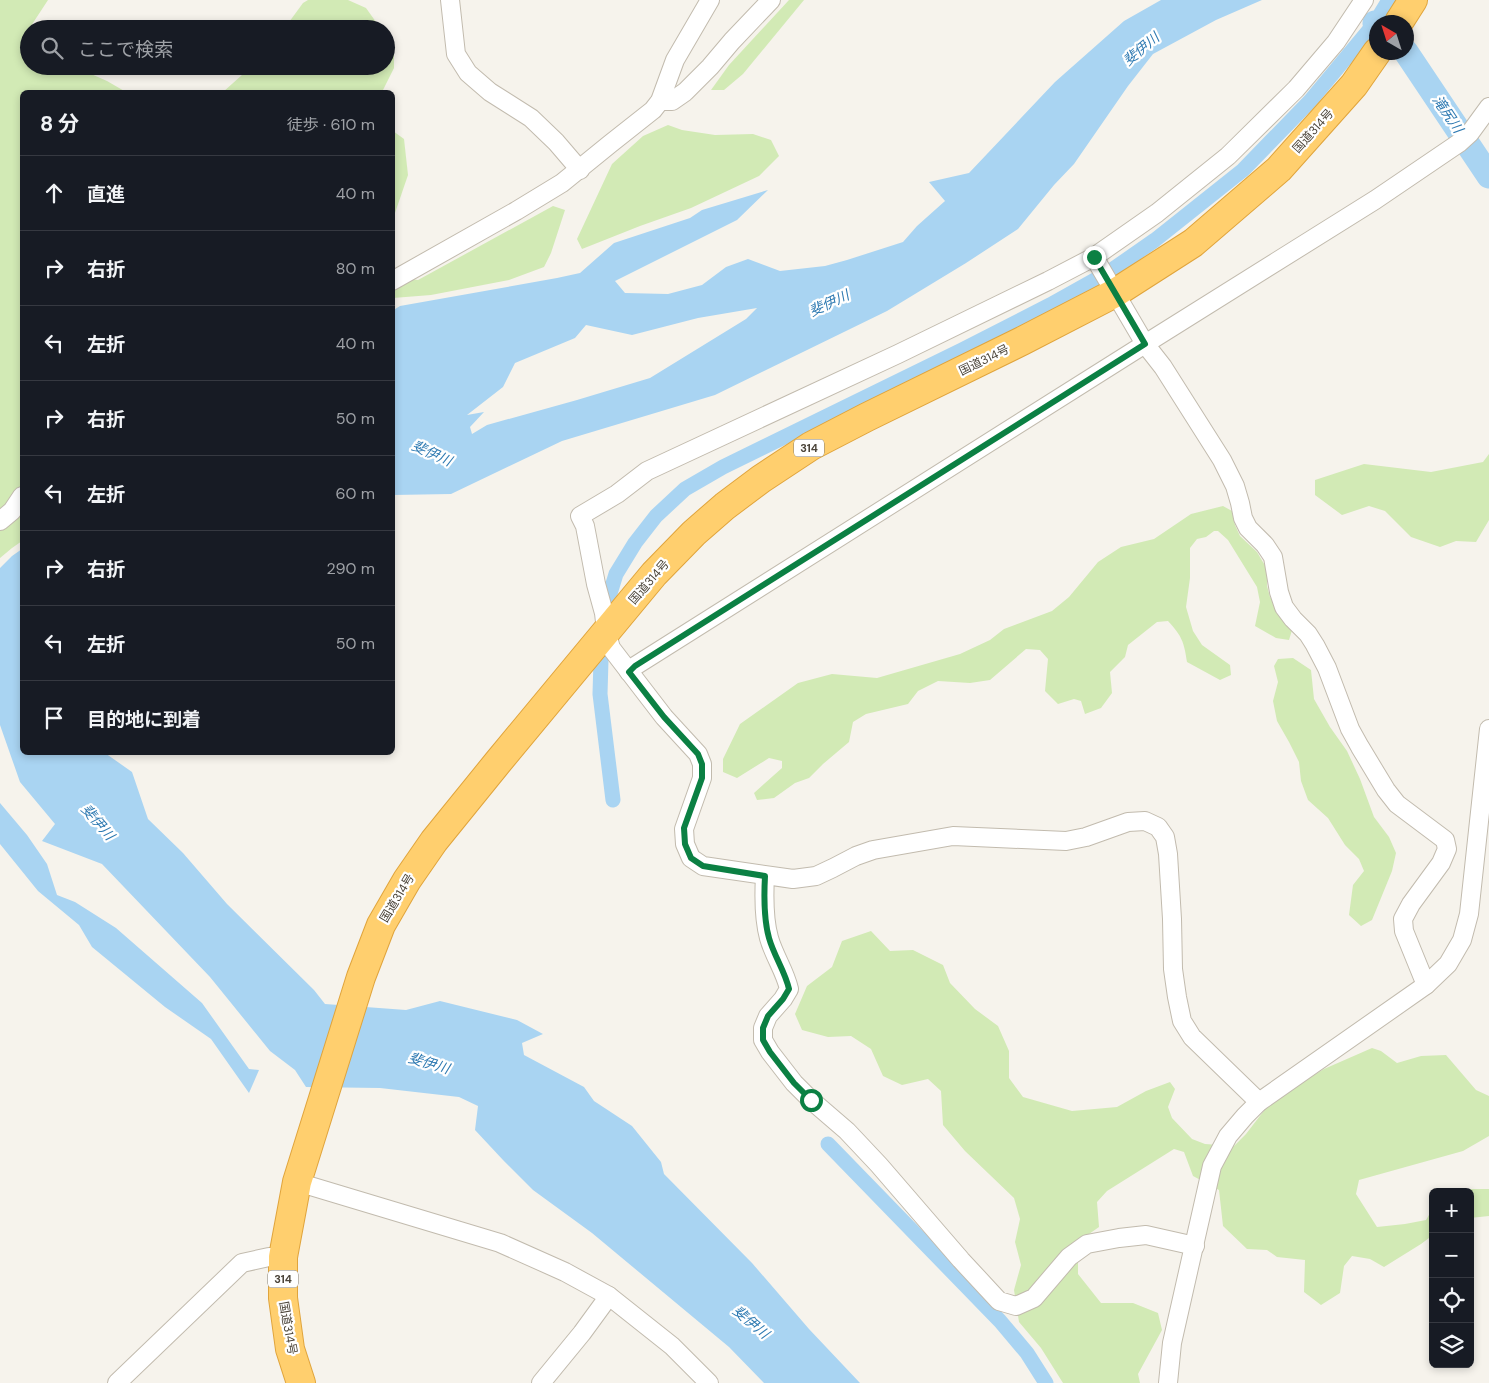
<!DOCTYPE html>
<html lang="ja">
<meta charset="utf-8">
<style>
:root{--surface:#171b24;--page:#242831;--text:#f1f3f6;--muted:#9ea1a6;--line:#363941}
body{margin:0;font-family:"DM Sans","Noto Sans JP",sans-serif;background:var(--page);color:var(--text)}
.controls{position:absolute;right:15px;bottom:15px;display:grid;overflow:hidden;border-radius:8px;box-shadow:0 2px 8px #0003}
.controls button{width:45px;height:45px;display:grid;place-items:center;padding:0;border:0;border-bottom:1px solid var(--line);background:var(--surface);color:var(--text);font:25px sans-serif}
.compass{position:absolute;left:1369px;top:15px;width:45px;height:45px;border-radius:50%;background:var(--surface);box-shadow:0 2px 8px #0003;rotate:321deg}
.stop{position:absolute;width:15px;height:15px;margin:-11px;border:4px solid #0b8043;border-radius:50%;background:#fff}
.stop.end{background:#0b8043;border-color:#fff;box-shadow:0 1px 5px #0008}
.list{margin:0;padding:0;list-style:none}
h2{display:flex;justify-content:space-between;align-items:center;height:65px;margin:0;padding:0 20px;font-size:21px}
h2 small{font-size:16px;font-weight:400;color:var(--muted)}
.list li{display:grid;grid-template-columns:32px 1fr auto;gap:15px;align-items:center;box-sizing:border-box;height:75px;padding:0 20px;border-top:1px solid var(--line)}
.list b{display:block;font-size:19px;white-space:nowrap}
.list em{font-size:16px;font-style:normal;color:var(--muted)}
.icon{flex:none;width:28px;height:28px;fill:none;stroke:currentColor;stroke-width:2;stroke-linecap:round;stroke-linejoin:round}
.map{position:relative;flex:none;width:1489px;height:1383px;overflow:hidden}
.search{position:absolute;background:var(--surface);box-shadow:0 2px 8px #0003;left:20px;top:20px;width:375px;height:55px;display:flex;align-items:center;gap:12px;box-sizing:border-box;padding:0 18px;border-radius:28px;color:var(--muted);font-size:19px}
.panel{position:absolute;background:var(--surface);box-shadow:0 2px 8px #0003;left:20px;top:90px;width:375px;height:665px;border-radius:8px}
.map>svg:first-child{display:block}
</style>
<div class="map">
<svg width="1489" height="1383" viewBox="0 0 1489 1383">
<rect width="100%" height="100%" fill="#f6f3ec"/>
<!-- green -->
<g fill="#d2eab5">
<polygon points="0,0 48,0 29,29 29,66 73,66 107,81 126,92 22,92 22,541 12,548 0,558"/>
<polygon points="308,0 348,0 366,8 381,29 284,29 303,3"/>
<polygon points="789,0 804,0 743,74 724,90 711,90 729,65"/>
<polygon points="386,36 394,47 394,68 382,92 223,92 252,66 386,66"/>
<polygon points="668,125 682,130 715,135 753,134 771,140 779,156 759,176 691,208 640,226 582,249 577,239 612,164 643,136"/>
<polygon points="393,131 404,139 408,175 395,213 393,216"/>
<polygon points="553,206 565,210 551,253 544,267 509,280 431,295 393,298 393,277 418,280"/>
<polygon points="1489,454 1489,520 1476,542 1456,541 1440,547 1411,537 1385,511 1369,506 1342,515 1315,495 1315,480 1364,464 1431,472 1483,462"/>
<path d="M1223 506 1232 511 1235 525 1240 536 1257 552 1267 569V586L1270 597 1293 627 1289 640 1276 638 1255 626 1260 602 1257 587 1228 540 1218 531H1214L1206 537 1197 539 1190 548V578L1186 607 1193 631 1202 645 1230 665 1231 675 1220 680 1187 662C1184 642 1182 636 1168 621L1157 622 1128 645 1125 657 1110 672 1112 693 1101 708 1085 714 1081 701 1074 699 1058 704 1045 691 1048 659 1040 650 1026 649 990 680 970 683 938 681 918 691 908 704 866 714 853 722 849 742 823 764 809 778 795 783 774 798 757 800 754 793 782 768V761L769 758 737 778 723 772V759L740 724 798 683 832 674 877 678 960 654 990 640 1004 629 1052 611 1069 597 1098 562 1121 547 1154 539 1191 514Z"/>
<polygon points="1293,658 1311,670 1314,699 1330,727 1347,751 1360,779 1374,817 1389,837 1396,853 1392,871 1372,920 1361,926 1349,915 1353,885 1364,871 1359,859 1345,845 1328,818 1308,800 1301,781 1299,762 1289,742 1277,721 1273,701 1278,682 1274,666 1278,659"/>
<polygon points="871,931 890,951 913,950 943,965 950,983 975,1009 998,1026 1009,1051 1009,1078 1023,1097 1072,1111 1117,1107 1146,1091 1170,1082 1175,1089 1168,1107 1172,1118 1192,1139 1205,1144 1234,1146 1246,1134 1266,1108 1294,1087 1324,1069 1372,1048 1381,1051 1397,1063 1421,1056 1446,1055 1476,1090 1489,1096 1489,1136 1463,1151 1359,1180 1356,1194 1377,1227 1405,1224 1426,1220 1433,1208 1433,1235 1421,1244 1384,1267 1370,1259 1352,1256 1344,1266 1340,1293 1321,1305 1304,1292 1305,1260 1277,1257 1267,1250 1247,1249 1223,1226 1219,1190 1193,1176 1184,1152 1174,1149 1107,1191 1097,1202 1099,1227 1089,1234 1078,1245 1078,1274 1101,1303 1133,1303 1158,1313 1162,1330 1138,1374 1140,1383 1063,1383 1041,1348 1019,1322 1014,1290 1021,1265 1015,1242 1020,1219 1014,1198 965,1151 943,1125 941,1091 928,1079 902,1085 883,1076 871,1049 851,1036 828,1037 802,1030 795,1014 807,986 832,967 842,941"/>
<polygon points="1465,1189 1489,1189 1489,1216 1470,1218 1470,1192 1457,1192"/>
</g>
<!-- water -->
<g fill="#a9d4f2" fill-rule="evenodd">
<path d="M1161 0H1262L1216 20 1153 54 1128 86 1074 164 1054 185 1018 229 966 263 887 311 715 395 562 441 451 494 393 495 392 311 400 306 557 278 580 273 614 243 690 218 702 210 768 190 737 220 615 281 625 293 668 294 702 285 726 267 748 259 780 271 825 266 847 260 903 242 917 226 945 201 929 182 969 173 1055 82 1124 21ZM757 308 746 319 650 378 577 400 487 425 472 434 470 427 484 412 467 415 503 387 515 363 575 338 586 325 632 335 698 318Z"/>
<polygon points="22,549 22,752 105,753 132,772 148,819 183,853 227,904 314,990 325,1004 406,1010 440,1001 517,1020 543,1034 522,1043 524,1055 584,1087 594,1101 632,1126 661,1162 664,1174 752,1263 809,1329 860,1383 764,1383 729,1347 592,1233 533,1190 503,1160 475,1130 478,1106 459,1097 380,1088 306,1087 295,1070 270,1051 210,977 102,864 42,841 55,824 20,782 0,725 0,568 12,556"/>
<polygon points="0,803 27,835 47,864 57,895 75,902 116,928 202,1003 249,1069 259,1070 249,1093 211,1039 165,1007 92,947 79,925 38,891 0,844"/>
</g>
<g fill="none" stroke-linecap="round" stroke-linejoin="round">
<!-- canal -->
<g stroke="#a9d4f2" stroke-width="15">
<polyline points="608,600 616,574 635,543 656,516 685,489 723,467 962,350 1050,305 1109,272 1155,240 1243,170 1310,101 1375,23 1389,0"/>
<polyline points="601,660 600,694 613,800"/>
<polyline points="828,1144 1000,1321 1027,1353 1046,1383"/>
</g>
<!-- river -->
<g stroke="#a9d4f2" stroke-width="25">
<polyline points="1375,23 1376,25"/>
<polyline points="1406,52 1489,176"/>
</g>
<defs>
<g id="street">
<polyline points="450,0 456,54 468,73 490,92 531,118 556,142 580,170"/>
<polyline points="660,101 672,101 685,92 710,67 732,41 771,0"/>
<polyline points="1094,257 1145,344 1163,367 1222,460 1235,486 1240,503 1243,518 1248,528 1265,545 1273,557 1279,592 1284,607 1293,619 1308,634 1315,645 1327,668 1350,729 1360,747 1386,790 1397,804 1445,840 1447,849 1441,863 1411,904 1403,919 1404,931 1426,985"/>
<polyline points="392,281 516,211 562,183 610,144 653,110 660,101 675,60 710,0"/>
<polyline points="0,521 12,511 22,496"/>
<polyline points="629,672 635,666 1145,344 1375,200 1459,143 1470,133 1489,107"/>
<path d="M765 876C764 894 764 920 769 938 774 956 785 971 789 989L783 999 768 1016 763 1028V1040L770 1052 794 1083 811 1100 847 1131 879 1165 961 1260 999 1301 1016 1306 1034 1298 1069 1257 1087 1244 1119 1238 1146 1235 1195 1246"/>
<polyline points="1259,1102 1192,1037 1182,1021 1177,997 1173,969 1172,919 1168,854 1165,837 1158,827 1145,821 1128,822 1086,837 1066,841 953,836 873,850 856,856 833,868 816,876 793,879 703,866 691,858 685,844 684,829 702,778 702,764 698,754 664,717 611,648 606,631 604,613 596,584 585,526 580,516 617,494 647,471 898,354 1048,281 1094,257 1157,213 1228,156 1296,89 1336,42 1364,0"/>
<polyline points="297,1182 500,1243 565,1272 609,1296 672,1346 709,1383"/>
<polyline points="117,1383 242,1263 269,1257 283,1257"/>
<polyline points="541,1383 582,1333 609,1296"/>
<polyline points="1168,1383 1172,1343 1212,1166 1228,1136 1245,1116 1259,1102 1426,985 1448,964 1462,940 1469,914 1489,729"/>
</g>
<g id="highway">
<polyline points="1399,22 1413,0"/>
<polyline points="301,1383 290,1349 283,1298 283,1257 297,1182 361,977 381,925 407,880 434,841 498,762 654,574 694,533 725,506 761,479 811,446 867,417 1022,341 1115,293 1193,243 1279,169 1354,85 1377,52"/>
</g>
</defs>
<!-- street casing -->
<use href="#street" stroke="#c2bbae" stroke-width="20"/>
<!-- highway casing -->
<use href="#highway" stroke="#e0a43c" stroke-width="30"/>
<!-- street -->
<use href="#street" stroke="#fff" stroke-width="18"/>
<!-- highway -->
<use href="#highway" stroke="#ffcf6e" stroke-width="28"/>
</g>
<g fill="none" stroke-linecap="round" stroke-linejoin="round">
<!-- route -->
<path stroke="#0b8043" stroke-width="6" d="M811 1100 794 1083 770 1052 763 1040V1028L768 1016 783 999 789 989C785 971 774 956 769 938 764 920 764 894 765 876L703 866 691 858 685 844 684 828 702 778V764L698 754 664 717 629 672 635 666 1145 344 1094 257"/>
</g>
<g text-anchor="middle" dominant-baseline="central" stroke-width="4.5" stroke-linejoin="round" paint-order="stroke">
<!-- shield labels -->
<g fill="#fff" stroke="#817c74" stroke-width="1">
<rect x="794" y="439.5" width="30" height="17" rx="4"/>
<rect x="268" y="1270.5" width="30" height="17" rx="4"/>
</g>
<g font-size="11" font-weight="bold" fill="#4b4439">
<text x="809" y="448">314</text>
<text x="283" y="1279">314</text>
</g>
<!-- street labels -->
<g font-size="12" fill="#4b4439" stroke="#fff">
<text transform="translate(1313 131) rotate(-48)">国道314号</text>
<text transform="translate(984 360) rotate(-26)">国道314号</text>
<text transform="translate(649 582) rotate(-49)">国道314号</text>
<text transform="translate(397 898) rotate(-59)">国道314号</text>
<text transform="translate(288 1328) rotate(80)">国道314号</text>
</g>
<!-- water labels -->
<g font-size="14" font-style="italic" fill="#2e7ab2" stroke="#fff">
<text transform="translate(1141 49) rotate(-40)">斐伊川</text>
<text transform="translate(1448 114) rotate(56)">滝尻川</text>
<text transform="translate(829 303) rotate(-25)">斐伊川</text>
<text transform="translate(432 453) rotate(24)">斐伊川</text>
<text transform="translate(98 822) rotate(49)">斐伊川</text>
<text transform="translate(429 1063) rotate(17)">斐伊川</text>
<text transform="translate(751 1322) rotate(40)">斐伊川</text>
</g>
</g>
</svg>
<div class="controls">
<button>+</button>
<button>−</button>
<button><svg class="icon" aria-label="locate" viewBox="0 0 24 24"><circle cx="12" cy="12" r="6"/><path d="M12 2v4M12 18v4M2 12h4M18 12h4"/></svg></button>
<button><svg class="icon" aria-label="layers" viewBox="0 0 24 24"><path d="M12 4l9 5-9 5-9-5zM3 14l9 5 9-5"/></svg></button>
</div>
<svg class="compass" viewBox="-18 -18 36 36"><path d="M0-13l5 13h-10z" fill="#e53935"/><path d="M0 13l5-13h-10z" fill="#9ea1a6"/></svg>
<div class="stop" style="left:811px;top:1100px"></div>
<div class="stop end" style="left:1094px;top:257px"></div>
<div class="search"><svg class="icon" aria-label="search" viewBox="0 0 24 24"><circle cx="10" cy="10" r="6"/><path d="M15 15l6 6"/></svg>ここで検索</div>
<section class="panel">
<h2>8 分<small>徒歩 · 610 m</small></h2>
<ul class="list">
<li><svg class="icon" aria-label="ahead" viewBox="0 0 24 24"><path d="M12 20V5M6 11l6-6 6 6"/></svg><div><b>直進</b></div><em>40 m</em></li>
<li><svg class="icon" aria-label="right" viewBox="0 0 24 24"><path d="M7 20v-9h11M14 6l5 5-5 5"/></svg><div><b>右折</b></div><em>80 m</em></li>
<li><svg class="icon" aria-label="left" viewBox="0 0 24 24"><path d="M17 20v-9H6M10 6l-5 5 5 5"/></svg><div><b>左折</b></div><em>40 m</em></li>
<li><svg class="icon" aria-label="right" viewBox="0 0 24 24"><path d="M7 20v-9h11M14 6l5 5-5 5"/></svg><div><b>右折</b></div><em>50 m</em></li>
<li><svg class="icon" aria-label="left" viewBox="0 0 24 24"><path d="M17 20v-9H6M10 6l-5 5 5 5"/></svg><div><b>左折</b></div><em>60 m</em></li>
<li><svg class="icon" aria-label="right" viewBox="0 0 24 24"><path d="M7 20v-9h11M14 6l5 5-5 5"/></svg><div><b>右折</b></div><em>290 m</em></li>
<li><svg class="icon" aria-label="left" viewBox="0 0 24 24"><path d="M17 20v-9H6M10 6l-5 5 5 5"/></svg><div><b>左折</b></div><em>50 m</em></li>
<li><svg class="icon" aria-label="arrive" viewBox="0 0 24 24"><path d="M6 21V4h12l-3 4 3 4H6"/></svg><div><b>目的地に到着</b></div></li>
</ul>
</section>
</div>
